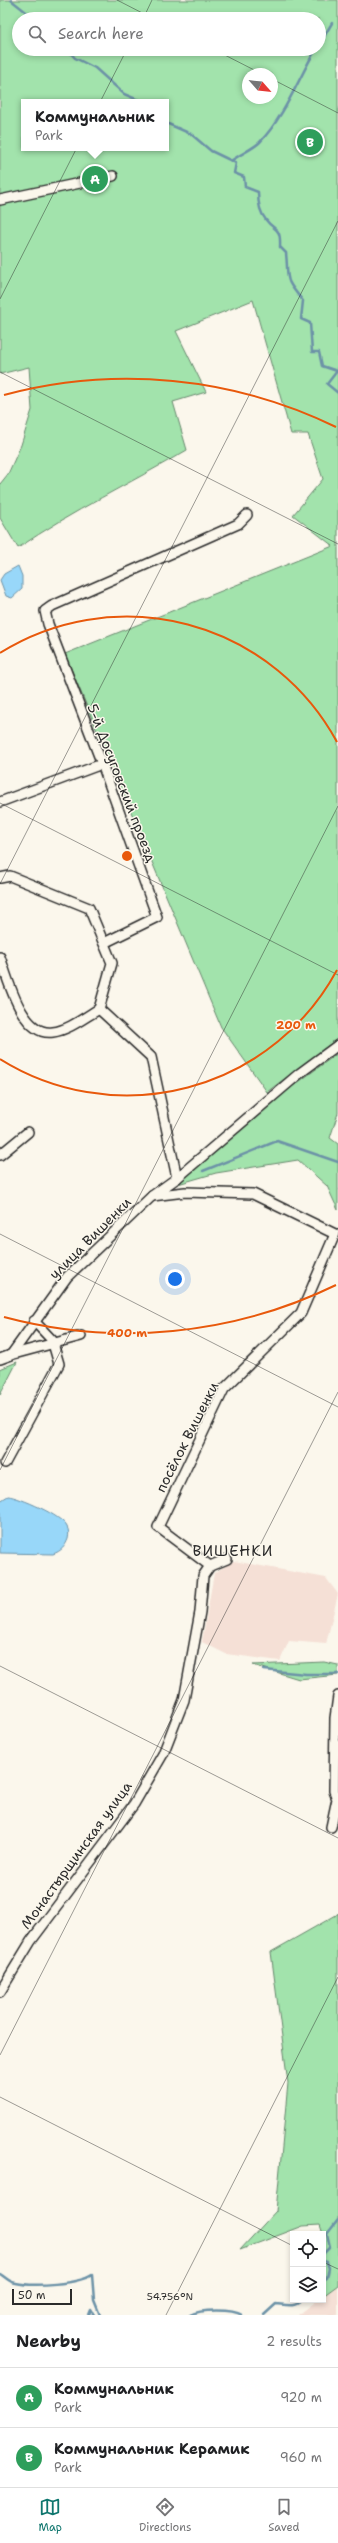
<!DOCTYPE html>
<meta charset="utf-8">
<style>
:root{--surface:#fff;--page:#f2f2f2;--text:#202124;--muted:#757577;--line:#e0e0e0;--accent:#0f766e}
body{margin:0;font-family:"Shantell Sans",sans-serif;background:var(--page);color:var(--text)}
.controls{position:absolute;right:12px;bottom:12px;display:grid;overflow:hidden;border-radius:0px;box-shadow:0 2px 6px #0003}
.controls button{width:36px;height:36px;display:grid;place-items:center;padding:0;border:0;border-bottom:1px solid var(--line);background:var(--surface);color:var(--text);font:20px sans-serif}
.compass{position:absolute;left:242px;top:68px;width:36px;height:36px;border-radius:50%;background:var(--surface);box-shadow:0 2px 6px #0003;rotate:117deg}
.scale{position:absolute;left:12px;bottom:10px;width:60px;box-sizing:border-box;padding-left:4px;border:2px solid #2b2b2b;border-top:0;font-size:11px;line-height:14px;white-space:nowrap;color:#2b2b2b;-webkit-text-stroke:3px #fbf7ec;paint-order:stroke}
.you{position:absolute;left:175px;top:1279px;width:14px;height:14px;margin:-10px;border:3px solid #fff;border-radius:50%;background:#1a73e8;box-shadow:0 0 0 6px #1a73e833}
.badge{display:grid;place-items:center;width:26px;height:26px;border-radius:50%;background:var(--accent);color:#fff;font-size:13px;font-weight:700}
.pin{position:absolute;translate:-50% -50%;border:2px solid #fff;box-shadow:0 1px 4px #0006}
.popup{position:absolute;left:21px;top:99px;width:148px;height:52px;box-sizing:border-box;display:grid;place-content:center;border-radius:0px;background:var(--surface);filter:drop-shadow(0 1px 3px #0005);font-size:13px;white-space:nowrap;color:var(--muted)}
.popup b{font-size:15px;color:var(--text)}
.popup::after{content:'';position:absolute;left:50%;top:100%;margin-left:-8px;border:8px solid transparent;border-top-color:var(--surface)}
.list{margin:0;padding:0;list-style:none}
h2{display:flex;justify-content:space-between;align-items:center;height:52px;margin:0;padding:0 16px;font-size:17px}
h2 small{font-size:13px;font-weight:400;color:var(--muted)}
.list li{display:grid;grid-template-columns:26px 1fr auto;gap:12px;align-items:center;box-sizing:border-box;height:60px;padding:0 16px;border-top:1px solid var(--line)}
.list b{display:block;font-size:15px;white-space:nowrap}
.list p{margin:0;font-size:13px;white-space:nowrap;color:var(--muted)}
.list em{font-size:13px;font-style:normal;color:var(--muted)}
.icon{flex:none;width:22px;height:22px;fill:none;stroke:currentColor;stroke-width:2;stroke-linecap:round;stroke-linejoin:round}
.map{position:relative;flex:none;width:338px;height:2315px;overflow:hidden}
.search{position:absolute;background:var(--surface);box-shadow:0 2px 6px #0003;left:12px;right:12px;top:12px;height:44px;display:flex;align-items:center;gap:10px;box-sizing:border-box;padding:0 14px;border-radius:22px;color:var(--muted);font-size:15px}
.sheet{height:172px;background:var(--surface)}
nav{display:flex;justify-content:space-around;align-items:center;box-sizing:border-box;height:56px;border-top:1px solid var(--line);background:var(--surface);font-size:11px;color:var(--muted)}
nav a{display:grid;justify-items:center;gap:2px}
nav .on{color:var(--accent)}
.map>svg:first-child{display:block}
</style>
<div class="map">
<svg width="338" height="2315" viewBox="0 0 338 2315">
<rect width="100%" height="100%" fill="#fbf7ec"/>
<filter id="ink" filterUnits="userSpaceOnUse"><feTurbulence type="fractalNoise" baseFrequency=".025" numOctaves="2"/><feDisplacementMap in="SourceGraphic" scale="8" xChannelSelector="R" yChannelSelector="G"/><feConvolveMatrix kernelMatrix="1 2 1 2 8 2 1 2 1" color-interpolation-filters="sRGB"/></filter>
<g filter="url(#ink)">
<!-- built -->
<g fill="#f5e0d6">
<polygon points="234,1561 326,1578 338,1594 326,1644 289,1641 280,1661 226,1654 202,1642 214,1573"/>
<polygon points="338,2285 338,2315 298,2315 318,2300 323,2300 323,2296"/>
</g>
<!-- green -->
<g fill="#a2e3ac" stroke="#66876c" fill-rule="evenodd">
<path d="M0 0H338V1038L267 1092 221 1027 65 654 333 546 293 515 323 479 308 434H291L253 300 176 331 206 392 173 402 187 450C131 483 72 511 18 548L0 518V484L8 474 21 445 32 410 29 367 0 374ZM19 19H319V49H19ZM248 74H272V98H248ZM24 102H166V148H24Z"/>
<polygon points="338,1053 338,1113 330,1138 338,1144 338,1210 327,1186 298,1160 216,1173 178,1184 274,1100"/>
<polygon points="17,1362 0,1395 0,1369"/>
<polygon points="324,1662 338,1665 338,1675 299,1679 253,1665"/>
<polygon points="338,1914 338,2285 323,2296 323,2234 320,2225 303,2226 240,2250 276,2211 288,2083 271,1952"/>
</g>
<!-- water -->
<g fill="#98d7f9" stroke="#6c92a7">
<polygon points="18,566 22,576 22,589 12,598 6,596 0,580 4,574"/>
<path d="M8 1496C19 1497 63 1516 67 1527 69 1530 69 1535 68 1539 65 1547 61 1551 53 1554L0 1553V1501Z"/>
</g>
<g fill="none" stroke-linecap="round" stroke-linejoin="round">
<!-- stream -->
<g stroke="#6c92a7" stroke-width="2.5">
<polyline points="11,0 35,19"/>
<polyline points="319,45 332,23"/>
<polyline points="67,49 75,58 95,68 124,94 143,102"/>
<path d="M166 123 191 134 211 151 236 163 234 173 244 177 245 187 258 192C258 201 260 213 266 220 275 232 281 226 280 247L286 253C289 281 283 277 303 301L301 319 310 323 312 352H319L322 366 337 371 327 384 338 393"/>
<path d="M231 161C240 154 253 149 260 142 285 116 298 79 316 49"/>
<polyline points="203,1171 277,1141 338,1162"/>
<polyline points="264,1670 306,1674 338,1674"/>
<polyline points="323,2254 330,2247 327,2234 338,2220"/>
<polyline points="323,2261 327,2262 329,2268 327,2278 323,2280"/>
<path d="M0 2274C5 2277 10 2283 16 2283 33 2287 78 2284 92 2275L94 2300 100 2315"/>
<polyline points="89,2315 91,2310 94,2315"/>
<path d="M190 2315C200 2309 233 2309 242 2315"/>
<path d="M264 2315 276 2304C286 2305 295 2308 302 2300"/>
</g>
<defs>
<g id="minor">
<polyline points="0,200 113,176"/>
<polyline points="0,802 102,764"/>
<polyline points="0,878 10,876 89,908 112,963 99,1009"/>
<polyline points="104,943 157,917 102,764 48,624 45,611 52,606 238,524 247,515"/>
<path d="M0 957C8 979 22 1037 53 1032 69 1030 85 1017 99 1009"/>
<polyline points="99,1009 151,1057 177,1178"/>
<polyline points="0,1155 28,1132"/>
<polyline points="152,1196 185,1192 253,1194 335,1234 301,1313 224,1389 158,1527 210,1566"/>
<polyline points="10,1355 81,1336"/>
<polyline points="0,1359 11,1355 67,1277 152,1196 177,1178 300,1073 338,1045"/>
<polyline points="5,1463 59,1364 52,1340 34,1321"/>
<polyline points="331,1827 337,1799 334,1791 335,1718 338,1696"/>
<polyline points="0,1992 31,1941 134,1804 163,1754 184,1700 200,1612 203,1576 210,1566 227,1559"/>
</g>
</defs>
<!-- minor casing -->
<use href="#minor" stroke="#2b2b2b" stroke-width="12"/>
<!-- minor -->
<use href="#minor" stroke="#fbf7ec" stroke-width="9"/>
</g>
</g>
<!-- ticks -->
<path fill="none" stroke="#2b2b2b" stroke-width="1" stroke-opacity="0.45" d="M117 0 154 19M143 19 152 0M213 49 262 74M272 79 338 113M0 299 127 49M0 372 338 544M0 803 338 975M0 884 338 221M0 1234 338 1407M0 1470 338 806M0 1666 338 1838M0 2055 338 1392M0 2097 293 2246M323 2262 338 2269M166 2315 338 1977"/>
<!-- distance rings -->
<g fill="none" stroke="#e8590c" stroke-width="2">
<path d="M337 970A239 239 0 0 1 0 1059M0 653A239 239 0 0 1 337 742"/>
<path d="M336 1285A477 477 0 0 1 4 1317M4 395A477 477 0 0 1 336 427"/>
</g>
<g text-anchor="middle" dominant-baseline="central" stroke-width="3" stroke-linejoin="round" paint-order="stroke">
<!-- street labels -->
<g font-size="14" fill="#2b2b2b" stroke="#fbf7ec">
<text transform="translate(122 783) rotate(69)">5-й Досуговский проезд</text>
<text transform="translate(90 1238) rotate(-45)">улица Вишенки</text>
<text transform="translate(187 1437) rotate(-63)">посёлок Вишенки</text>
<text transform="translate(76 1855) rotate(-54)">Монастырщинская улица</text>
</g>
<!-- neighbourhood labels -->
<g font-size="15" letter-spacing="1" fill="#2b2b2b" stroke="#fbf7ec">
<text x="233" y="1551">ВИШЕНКИ</text>
</g>
</g>
<g font-size="10" text-anchor="middle" fill="#2b2b2b" stroke="#fbf7ec" stroke-width="3" stroke-linejoin="round" paint-order="stroke">
<text x="170" y="2300">54.756°N</text>
</g>
<circle cx="127" cy="856" r="6" fill="#e8590c" stroke="#fbf7ec" stroke-width="2"/>
<g font-size="12" text-anchor="middle" font-weight="bold" fill="#e8590c" stroke="#fbf7ec" stroke-width="3" stroke-linejoin="round" paint-order="stroke">
<text x="296" y="1029">200 m</text>
<text x="127" y="1337">400 m</text>
</g>
</svg>
<div class="controls">
<button><svg class="icon" aria-label="locate" viewBox="0 0 24 24"><circle cx="12" cy="12" r="6"/><path d="M12 2v4M12 18v4M2 12h4M18 12h4"/></svg></button>
<button><svg class="icon" aria-label="layers" viewBox="0 0 24 24"><path d="M12 4l9 5-9 5-9-5zM3 14l9 5 9-5"/></svg></button>
</div>
<svg class="compass" viewBox="-18 -18 36 36"><path d="M0-13l5 13h-10z" fill="#e53935"/><path d="M0 13l5-13h-10z" fill="#757577"/></svg>
<div class="scale">50 m</div>
<div class="you"></div>
<div class="pin badge" style="left:95px;top:179px;background:#2e9e5b">A</div>
<div class="popup"><b>Коммунальник</b>Park</div>
<div class="pin badge" style="left:310px;top:142px;background:#2e9e5b">B</div>
<div class="search"><svg class="icon" aria-label="search" viewBox="0 0 24 24"><circle cx="10" cy="10" r="6"/><path d="M15 15l6 6"/></svg>Search here</div>
</div>
<section class="sheet">
<h2>Nearby<small>2 results</small></h2>
<ul class="list">
<li><span class="badge" style="background:#2e9e5b">A</span><div><b>Коммунальник</b><p>Park</p></div><em>920 m</em></li>
<li><span class="badge" style="background:#2e9e5b">B</span><div><b>Коммунальник Керамик</b><p>Park</p></div><em>960 m</em></li>
</ul>
</section>
<nav>
<a class="on"><svg class="icon" aria-label="map" viewBox="0 0 24 24"><path d="M3 6l6-2 6 2 6-2v14l-6 2-6-2-6 2zM9 4v14M15 6v14"/></svg>Map</a>
<a><svg class="icon" aria-label="directions" viewBox="0 0 24 24"><path d="M12 3l9 9-9 9-9-9zM9 14v-3h6M13 9l2 2-2 2"/></svg>Directions</a>
<a><svg class="icon" aria-label="saved" viewBox="0 0 24 24"><path d="M7 4h10v16l-5-4-5 4z"/></svg>Saved</a>
</nav>
